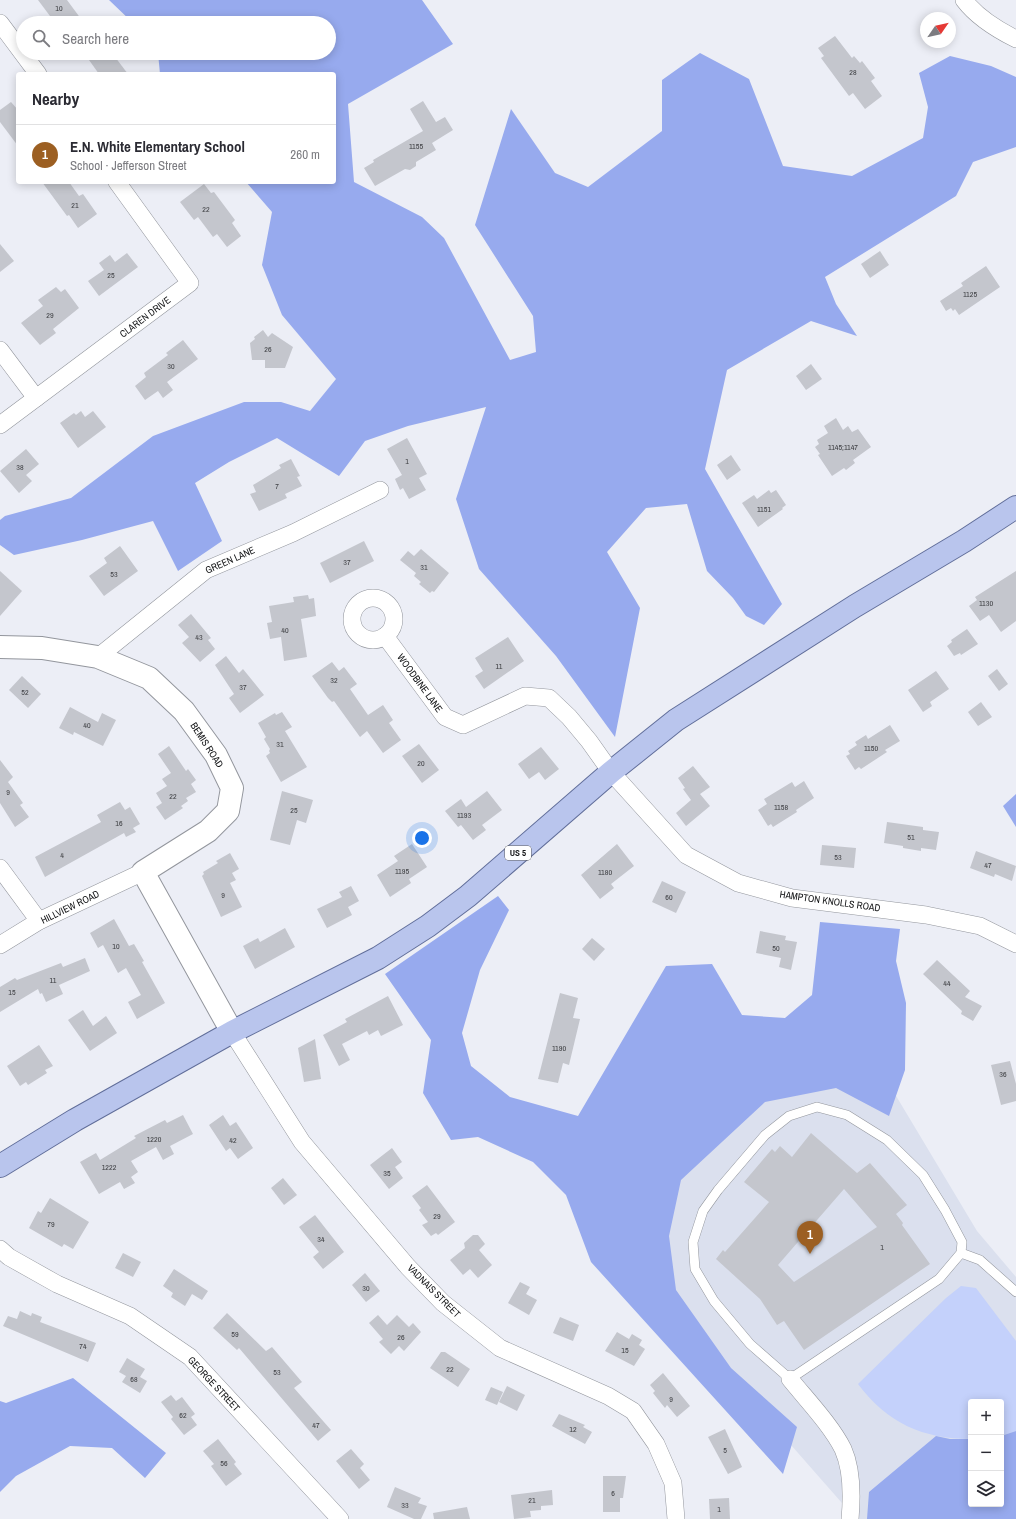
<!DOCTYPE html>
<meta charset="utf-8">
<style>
:root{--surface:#fff;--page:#f7f7f7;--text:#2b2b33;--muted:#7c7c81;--line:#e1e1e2;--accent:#9c5f22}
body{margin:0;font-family:"Archivo Narrow",sans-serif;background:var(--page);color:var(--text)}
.controls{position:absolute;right:12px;bottom:12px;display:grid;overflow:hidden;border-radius:4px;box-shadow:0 2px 10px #0003}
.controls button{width:36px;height:36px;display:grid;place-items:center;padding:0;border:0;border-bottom:1px solid var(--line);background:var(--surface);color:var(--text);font:20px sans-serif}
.compass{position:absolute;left:920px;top:12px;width:36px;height:36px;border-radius:50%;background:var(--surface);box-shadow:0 2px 10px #0003;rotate:56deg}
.you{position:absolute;left:422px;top:838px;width:14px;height:14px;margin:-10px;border:3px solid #fff;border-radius:50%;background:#1a73e8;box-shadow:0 0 0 6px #1a73e833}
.badge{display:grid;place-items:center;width:26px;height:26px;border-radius:50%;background:var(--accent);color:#fff;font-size:13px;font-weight:700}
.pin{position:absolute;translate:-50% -33px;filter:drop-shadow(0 1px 2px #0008)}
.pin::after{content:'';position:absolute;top:21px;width:14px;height:12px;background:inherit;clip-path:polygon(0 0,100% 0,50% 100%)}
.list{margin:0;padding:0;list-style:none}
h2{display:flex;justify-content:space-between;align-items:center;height:52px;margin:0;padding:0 16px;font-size:17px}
h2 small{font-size:13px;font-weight:400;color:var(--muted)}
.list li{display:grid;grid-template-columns:26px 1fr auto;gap:12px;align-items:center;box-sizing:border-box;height:60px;padding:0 16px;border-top:1px solid var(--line)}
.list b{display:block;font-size:15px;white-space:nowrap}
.list p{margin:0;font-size:13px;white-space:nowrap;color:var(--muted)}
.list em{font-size:13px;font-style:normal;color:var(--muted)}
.icon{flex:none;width:22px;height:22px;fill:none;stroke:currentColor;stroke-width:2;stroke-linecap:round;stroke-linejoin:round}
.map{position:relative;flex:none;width:1016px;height:1519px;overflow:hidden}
.search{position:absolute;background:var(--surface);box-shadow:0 2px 10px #0003;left:16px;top:16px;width:320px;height:44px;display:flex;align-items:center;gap:10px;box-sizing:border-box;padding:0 14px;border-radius:22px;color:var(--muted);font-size:15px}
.panel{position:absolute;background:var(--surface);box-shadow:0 2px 10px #0003;left:16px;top:72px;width:320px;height:112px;border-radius:4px}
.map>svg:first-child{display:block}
</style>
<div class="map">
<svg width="1016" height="1519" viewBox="0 0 1016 1519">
<rect width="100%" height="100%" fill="#eceef6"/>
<!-- built -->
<path fill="#dbe0ee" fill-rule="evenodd" d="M847 1014 977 1231 1016 1277V1519H856L590 1216ZM971 1402H1001V1504H971Z"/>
<!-- green -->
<path fill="#c4d1fb" d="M961 1286 976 1288 1016 1341V1431L1001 1436V1402H971V1439C923 1439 887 1423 858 1384L946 1298Z"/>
<!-- forest -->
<g fill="#97aaee">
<polygon points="109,0 422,0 453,44 348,104 354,182 422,217 444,238 510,360 536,352 533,316 475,225 511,109 555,173 588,187 662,131 662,80 700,53 749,79 783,166 852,176 923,138 928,107 919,73 950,56 991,66 1016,77 1016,147 973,162 956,196 825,277 836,304 857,336 811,321 727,370 705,469 782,604 764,625 746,616 733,598 707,571 687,504 646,508 607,552 640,608 615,737 556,656 479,569 456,499 486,407 408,426 365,441 339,476 277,438 229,462 195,483 222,541 178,571 153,521 82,540 14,555 0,545 0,520 5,516 71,498 153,436 244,402 281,402 310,411 336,379 282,315 262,265 272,212 246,182 334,182 334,74 160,74 158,53 329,53 329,23 133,23"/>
<polygon points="1016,794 1016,827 1003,806"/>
<polygon points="498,896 509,910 480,970 462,1033 471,1066 510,1097 578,1116 666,966 712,964 742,1015 785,1018 812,995 820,922 900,929 896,961 906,1003 905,1070 889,1116 836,1088 765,1102 681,1180 669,1236 676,1290 731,1368 797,1427 783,1474 591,1262 566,1195 533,1162 478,1137 451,1140 423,1093 431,1040 385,974"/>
<polygon points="73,1378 166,1453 145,1478 112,1448 70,1446 16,1476 0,1492 0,1401 6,1403"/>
<polygon points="1016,1431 1016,1519 867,1519 869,1492 936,1436 950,1439 971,1439 971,1504 1001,1504 1001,1436"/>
</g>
<!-- building -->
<g fill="#c4c6cd" fill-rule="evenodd">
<polygon points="38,0 67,0 84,23 42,23 50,16"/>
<polygon points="835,36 852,58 854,56 860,63 862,61 875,78 871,81 882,96 865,109 853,93 849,96 821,58 824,56 818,48"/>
<polygon points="98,53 112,53 128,74 99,74 89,60"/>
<polygon points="423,101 436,122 445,117 453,130 432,143 436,150 416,162 416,166 410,170 405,169 375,186 364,168 374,162 373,160 423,131 410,109"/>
<polygon points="11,102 18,110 18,146 0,122 0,110"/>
<polygon points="42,182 69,182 79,196 83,194 97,214 78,228 69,215 67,216"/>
<polygon points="204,184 211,193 214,192 235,220 232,223 241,236 227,247 217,234 213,237 198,217 194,220 180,202"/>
<polygon points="0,244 14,261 0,272"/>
<polygon points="880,251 889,265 870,278 861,264"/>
<polygon points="127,253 138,267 99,296 88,281 104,270 99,263 110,255 115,262"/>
<polygon points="986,266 1000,287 959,315 955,309 953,311 951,308 946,311 940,301 963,286 961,283"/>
<polygon points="56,287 61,292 65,289 79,308 53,329 56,333 40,345 21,323 43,306 38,300"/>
<polygon points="263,330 268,337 272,333 293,347 285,368 265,368 265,360 252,360 250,343 255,339 254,337"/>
<polygon points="183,340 198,359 167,382 173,390 163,398 158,391 145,400 135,386 146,377 144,373 168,355 166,353"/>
<polygon points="811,364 822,379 806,390 796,376"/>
<polygon points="81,411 85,417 93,411 106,427 78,448 60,423 74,413 76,415"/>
<polygon points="836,418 843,430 848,426 852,432 858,429 871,447 853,460 855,463 846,470 844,468 832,476 818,455 820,454 815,447 819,444 817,440 828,433 824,426"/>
<polygon points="407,438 427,474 419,478 426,490 409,499 403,488 400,490 395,479 402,475 387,449"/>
<polygon points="26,449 39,464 26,475 32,481 19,493 0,471"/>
<polygon points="731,455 741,470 727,480 717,465"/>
<polygon points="291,459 300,476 297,477 302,486 285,494 287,498 259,511 250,494 256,492 253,485 281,468 279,465"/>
<polygon points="769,490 771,493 776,490 786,505 782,508 783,509 758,527 742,503 754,495 757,499"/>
<polygon points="364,541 374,561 330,583 320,563"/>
<polygon points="120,546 138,571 104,596 89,576 107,563 104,558"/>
<polygon points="421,549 449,573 434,592 432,591 430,593 419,584 421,582 414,576 416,573 400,560 408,551 414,556"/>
<polygon points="0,571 22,591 0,616"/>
<polygon points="1016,571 1016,621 1001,632 989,615 980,621 969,606 977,600 975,597"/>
<polygon points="308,595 309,599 314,598 316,616 301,619 307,657 284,661 281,637 270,639 267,623 272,622 269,606 294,602 293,597"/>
<polygon points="191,614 211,638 208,640 215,649 200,662 182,643 189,637 178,625"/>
<polygon points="967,629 978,644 961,655 960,653 954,656 947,646 952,642 951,640"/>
<polygon points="508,637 524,661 484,689 475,676 483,671 475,658"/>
<polygon points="226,656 239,673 243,669 264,695 240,713 229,698 234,694 215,665"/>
<polygon points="332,662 339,671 344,667 357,684 350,689 368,715 383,705 393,720 389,723 401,740 383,753 367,731 360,737 334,701 332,702 328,698 312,676"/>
<polygon points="997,669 1008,684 999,691 988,676"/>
<polygon points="936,671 949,689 930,702 932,706 923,712 908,690"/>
<polygon points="22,676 41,694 28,708 9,690"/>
<polygon points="981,702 992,717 978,726 968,712"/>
<polygon points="70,707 98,722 102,713 116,720 103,746 74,732 73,735 59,728"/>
<polygon points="282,712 292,727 285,731 307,767 281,782 266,756 270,753 269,751 270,749 264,739 266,737 258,723 275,713 276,715"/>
<polygon points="890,725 900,741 885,750 887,752 861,769 859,767 855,770 846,756 850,754 848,751 857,745 855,742 866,735 868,739"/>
<polygon points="419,744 439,770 422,783 402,756"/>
<polygon points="169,746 186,771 188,769 196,780 191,784 196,792 186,798 188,801 181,806 183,808 165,820 156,807 162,803 156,793 167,786 162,779 171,773 158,754"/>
<polygon points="541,747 559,769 545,780 539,772 529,779 518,764"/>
<polygon points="0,760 13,777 8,782 23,803 20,805 29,817 15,827 0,803"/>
<polygon points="693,766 710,787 700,794 710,806 686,826 676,813 691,800 683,789 685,788 678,778"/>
<polygon points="804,781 814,798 796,810 797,812 773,827 771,824 768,826 758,810 767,804 764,799 792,782 795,787"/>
<polygon points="282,791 313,800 306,823 297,820 290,845 270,840"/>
<polygon points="487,791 502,810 482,825 486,830 473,840 461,825 458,827 445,811 461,799 466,807"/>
<polygon points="120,802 125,810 130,807 140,824 133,828 136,832 126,837 124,833 45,877 35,857 101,822 97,815"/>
<polygon points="887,822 923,827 923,830 939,832 936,850 921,848 921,851 903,848 903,846 884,843"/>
<polygon points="412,844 427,867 409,879 411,883 390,897 377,875 398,861 394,856"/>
<polygon points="617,844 634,866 611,884 614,888 600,899 581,875"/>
<polygon points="822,845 856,848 854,868 820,865"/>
<polygon points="976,851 1016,866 1012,881 995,874 994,877 970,868"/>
<polygon points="230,853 239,869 232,873 236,880 230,883 242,907 221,917 202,876 204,874 203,872 218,863 216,861"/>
<polygon points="662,881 686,892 676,913 652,902"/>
<polygon points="351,886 359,901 348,907 352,915 327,928 317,909 342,897 339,892"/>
<polygon points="114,919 129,946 134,944 144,961 142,962 165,1003 137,1019 128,1002 141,995 126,968 118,973 103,945 98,948 90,933"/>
<polygon points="285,928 295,947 255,969 243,946 258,938 260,942"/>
<polygon points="760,931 786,936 785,940 797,942 791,970 779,967 781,958 756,953"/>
<polygon points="592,938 605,949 594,961 582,949"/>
<polygon points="85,958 90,971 59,985 63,994 46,1002 42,993 40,994 38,989 0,1012 0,987 15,978 17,980 61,963 63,967"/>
<polygon points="937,960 970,991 965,997 982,1006 973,1021 961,1014 962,1011 923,974"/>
<polygon points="560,993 578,998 573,1018 580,1019 569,1065 563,1063 558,1083 538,1079"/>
<polygon points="388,996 403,1025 381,1036 378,1030 369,1035 367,1031 342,1044 350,1060 339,1066 323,1035 347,1022 345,1019"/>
<polygon points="83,1010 93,1026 106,1016 117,1033 90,1051 68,1020"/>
<polygon points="315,1039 321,1079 304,1082 298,1048"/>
<polygon points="39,1045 53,1066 45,1070 47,1073 28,1085 26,1082 20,1086 7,1066"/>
<polygon points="1010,1061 1016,1084 1016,1101 1001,1105 991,1065"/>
<polygon points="183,1115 193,1134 170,1146 174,1154 163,1160 156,1147 131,1161 138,1172 131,1177 135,1183 124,1189 120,1182 99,1194 80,1162 96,1153 100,1160 136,1138 134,1136 165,1120 167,1123"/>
<polygon points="223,1115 230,1126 236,1122 253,1148 238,1159 230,1148 226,1151 209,1125"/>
<path d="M811 1133 857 1173 870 1163 907 1205 896 1214 903 1223 902 1225 930 1264 804 1350 784 1321 777 1325 760 1299 716 1259 723 1250 725 1252 769 1202 744 1182 772 1149 775 1152 780 1146 792 1157ZM844 1189 877 1227 794 1282 778 1265Z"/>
<polygon points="392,1148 402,1162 395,1167 403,1178 389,1189 370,1165"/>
<polygon points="283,1178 297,1195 284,1205 271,1188"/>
<polygon points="427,1185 455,1222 438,1235 436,1233 431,1236 422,1225 428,1222 419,1210 421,1208 412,1196"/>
<polygon points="50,1198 89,1222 73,1249 64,1244 62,1247 29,1228 38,1211 41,1213"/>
<polygon points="315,1215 344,1252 323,1269 313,1257 319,1252 299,1227"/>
<polygon points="473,1235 478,1235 485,1244 479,1250 492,1265 478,1278 470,1269 463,1275 450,1260 465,1248 464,1243"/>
<polygon points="123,1253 141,1262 133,1277 115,1268"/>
<polygon points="174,1269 208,1291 202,1300 192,1294 185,1306 171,1297 173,1293 163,1286"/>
<polygon points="365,1273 380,1291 366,1302 352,1285"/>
<polygon points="520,1282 530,1287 526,1294 537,1300 529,1315 508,1303"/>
<polygon points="20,1311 31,1316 32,1313 42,1317 40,1322 96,1343 88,1362 3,1326 8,1316 17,1319"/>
<polygon points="227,1313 266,1351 272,1347 302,1382 294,1388 331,1430 318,1441 239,1348 237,1350 213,1328"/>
<polygon points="378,1315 387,1325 397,1315 409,1327 413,1323 421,1332 404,1351 399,1346 391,1354 379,1342 383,1339 369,1323"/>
<polygon points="560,1317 579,1325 573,1341 553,1333"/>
<polygon points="617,1332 629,1339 632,1334 642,1340 639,1345 645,1349 634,1366 605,1351"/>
<polygon points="441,1352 445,1352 470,1369 458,1387 430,1368"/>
<polygon points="127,1358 145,1369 140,1377 147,1381 140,1393 122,1382 126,1376 119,1372"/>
<polygon points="663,1373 690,1406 677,1417 667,1405 665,1408 653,1393 655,1391 650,1385"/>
<polygon points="507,1386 525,1395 517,1411 499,1402"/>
<polygon points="491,1387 503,1392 497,1405 485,1400"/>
<polygon points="171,1395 176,1401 182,1397 195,1414 191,1417 197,1425 184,1435 171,1419 173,1417 161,1402"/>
<polygon points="559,1414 585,1425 583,1427 592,1432 585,1444 552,1426"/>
<polygon points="725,1429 742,1467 728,1474 708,1437"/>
<polygon points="218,1439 236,1462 234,1464 242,1474 226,1486 211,1466 214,1464 203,1451"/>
<polygon points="351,1449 364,1464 360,1468 370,1480 359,1489 336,1461"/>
<polygon points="603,1476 626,1476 623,1498 620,1498 620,1512 603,1512"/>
<polygon points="395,1487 421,1498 418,1503 427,1506 421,1519 414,1519 387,1507"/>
<polygon points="552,1490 553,1505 541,1506 541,1510 530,1511 531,1517 514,1519 511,1495"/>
<polygon points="729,1498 730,1519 710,1519 709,1499"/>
<polygon points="467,1507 470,1519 434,1519 433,1513"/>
</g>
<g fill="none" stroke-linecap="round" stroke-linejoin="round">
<defs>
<g id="service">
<polygon points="817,1107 847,1115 887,1140 923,1175 945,1210 962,1242 961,1253 939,1279 790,1379 750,1344 714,1301 695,1269 693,1242 703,1211 718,1190 765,1135 789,1116"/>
<polyline points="961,1253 980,1260 1016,1292"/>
</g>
<g id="minor">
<path d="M964 0C976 16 998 30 1016 39"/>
<polyline points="0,23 38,74"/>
<polyline points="0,350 36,398"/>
<polyline points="0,425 190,283 117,182"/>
<circle cx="373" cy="619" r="21"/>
<polyline points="385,636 445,717 463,725 525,696 549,698 569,717 589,741 611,772 686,855 738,883 792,898 926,915 980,926 1016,944"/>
<polyline points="98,657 206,570 293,533 380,490"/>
<polyline points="0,868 39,921"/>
<polyline points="0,945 39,921 143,872"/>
<polyline points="232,1032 302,1142 408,1267 443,1303 500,1348 608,1396 633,1411 656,1444 673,1483 676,1519"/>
<polyline points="0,1249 9,1257 57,1284 130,1316 190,1357 340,1519"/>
<path d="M790 1379C806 1399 831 1425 843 1449 852 1469 852 1497 850 1519"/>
</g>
<polyline id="tertiary" points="0,647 42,648 98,657 149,678 184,711 216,755 232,788 228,811 208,831 143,872 232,1032"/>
<polyline id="primary" points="0,1166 75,1120 232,1032 378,958 428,926 468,896 611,772 676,720 855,606 964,541 1016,507"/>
</defs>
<!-- service casing -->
<use href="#service" stroke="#93969d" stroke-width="10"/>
<!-- minor casing -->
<use href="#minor" stroke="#93969d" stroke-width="18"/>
<!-- tertiary casing -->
<use href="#tertiary" stroke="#93969d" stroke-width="24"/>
<!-- primary casing -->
<use href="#primary" stroke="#616e9a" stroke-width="24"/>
<!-- service -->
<use href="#service" stroke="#fff" stroke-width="9"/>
<!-- minor -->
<use href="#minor" stroke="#fff" stroke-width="17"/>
<!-- tertiary -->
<use href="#tertiary" stroke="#fff" stroke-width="22"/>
<!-- primary -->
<use href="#primary" stroke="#b9c5ed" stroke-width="22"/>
</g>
<g text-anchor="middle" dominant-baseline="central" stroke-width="4" stroke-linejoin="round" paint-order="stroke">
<!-- number labels -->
<g font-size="8" fill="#3f4044">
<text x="59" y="8">10</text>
<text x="853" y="72">28</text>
<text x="416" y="146">1155</text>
<text x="75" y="205">21</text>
<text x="206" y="209">22</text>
<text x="111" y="275">25</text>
<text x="970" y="294">1125</text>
<text x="50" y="315">29</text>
<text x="268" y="349">26</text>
<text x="171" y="366">30</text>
<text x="843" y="447">1145;1147</text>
<text x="407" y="461">1</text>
<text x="20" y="467">38</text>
<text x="277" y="486">7</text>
<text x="764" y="509">1151</text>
<text x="347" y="562">37</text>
<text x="424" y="567">31</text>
<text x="114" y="574">53</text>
<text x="986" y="603">1130</text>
<text x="285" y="630">40</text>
<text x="199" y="637">43</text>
<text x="499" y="666">11</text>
<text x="334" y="680">32</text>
<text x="243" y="687">37</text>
<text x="25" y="692">52</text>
<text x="87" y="725">40</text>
<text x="280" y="744">31</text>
<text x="871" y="748">1150</text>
<text x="421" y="763">20</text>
<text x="8" y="792">9</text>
<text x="173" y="796">22</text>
<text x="781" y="807">1158</text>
<text x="294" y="810">25</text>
<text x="464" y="815">1193</text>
<text x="119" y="823">16</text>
<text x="911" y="837">51</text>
<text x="62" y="855">4</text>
<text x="838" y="857">53</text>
<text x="988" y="865">47</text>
<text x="402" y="871">1195</text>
<text x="605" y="872">1180</text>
<text x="223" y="895">9</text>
<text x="669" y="897">60</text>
<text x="116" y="946">10</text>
<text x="776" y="948">50</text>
<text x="53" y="980">11</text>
<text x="947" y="983">44</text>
<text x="12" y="992">15</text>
<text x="559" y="1048">1190</text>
<text x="1003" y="1074">36</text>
<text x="154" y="1139">1220</text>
<text x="233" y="1140">42</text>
<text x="109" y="1167">1222</text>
<text x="387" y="1173">35</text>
<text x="437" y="1216">29</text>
<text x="51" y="1224">79</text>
<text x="321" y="1239">34</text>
<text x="882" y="1247">1</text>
<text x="366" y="1288">30</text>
<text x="235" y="1334">59</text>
<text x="401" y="1337">26</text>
<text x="83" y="1346">74</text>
<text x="625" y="1350">15</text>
<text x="450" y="1369">22</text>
<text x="277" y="1372">53</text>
<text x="134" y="1379">68</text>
<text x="671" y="1399">9</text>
<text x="183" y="1415">62</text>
<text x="316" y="1425">47</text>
<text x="573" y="1429">12</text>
<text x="725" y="1450">5</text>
<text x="224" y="1463">56</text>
<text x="613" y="1493">6</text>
<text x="532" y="1500">21</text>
<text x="405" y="1505">33</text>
<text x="719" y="1509">1</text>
</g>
<!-- shield labels -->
<rect fill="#fff" stroke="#5a5a5c" stroke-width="1" x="505" y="846" width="26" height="14" rx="3"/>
<g font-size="9" font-weight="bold" fill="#131416">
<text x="518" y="853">US 5</text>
</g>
<!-- street labels -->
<g font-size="10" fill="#131416" stroke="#fff">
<text transform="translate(145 317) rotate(-37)">CLAREN DRIVE</text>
<text transform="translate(230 560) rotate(-24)">GREEN LANE</text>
<text transform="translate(420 683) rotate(54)">WOODBINE LANE</text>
<text transform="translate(207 745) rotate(57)">BEMIS ROAD</text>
<text transform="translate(830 901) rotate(8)">HAMPTON KNOLLS ROAD</text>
<text transform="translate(70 907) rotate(-26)">HILLVIEW ROAD</text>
<text transform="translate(434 1291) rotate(45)">VADNAIS STREET</text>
<text transform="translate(214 1384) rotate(47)">GEORGE STREET</text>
</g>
</g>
</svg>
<div class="controls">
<button>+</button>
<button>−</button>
<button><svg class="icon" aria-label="layers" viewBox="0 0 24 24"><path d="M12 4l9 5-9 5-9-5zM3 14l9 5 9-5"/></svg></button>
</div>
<svg class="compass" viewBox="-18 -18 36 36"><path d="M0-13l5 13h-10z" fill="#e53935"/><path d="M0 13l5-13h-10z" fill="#7c7c81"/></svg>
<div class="you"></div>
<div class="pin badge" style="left:810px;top:1254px">1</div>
<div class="search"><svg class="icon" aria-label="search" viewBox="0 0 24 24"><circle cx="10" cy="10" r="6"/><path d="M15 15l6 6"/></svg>Search here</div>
<section class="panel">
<h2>Nearby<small></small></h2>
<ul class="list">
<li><span class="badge">1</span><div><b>E.N. White Elementary School</b><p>School · Jefferson Street</p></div><em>260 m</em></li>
</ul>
</section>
</div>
